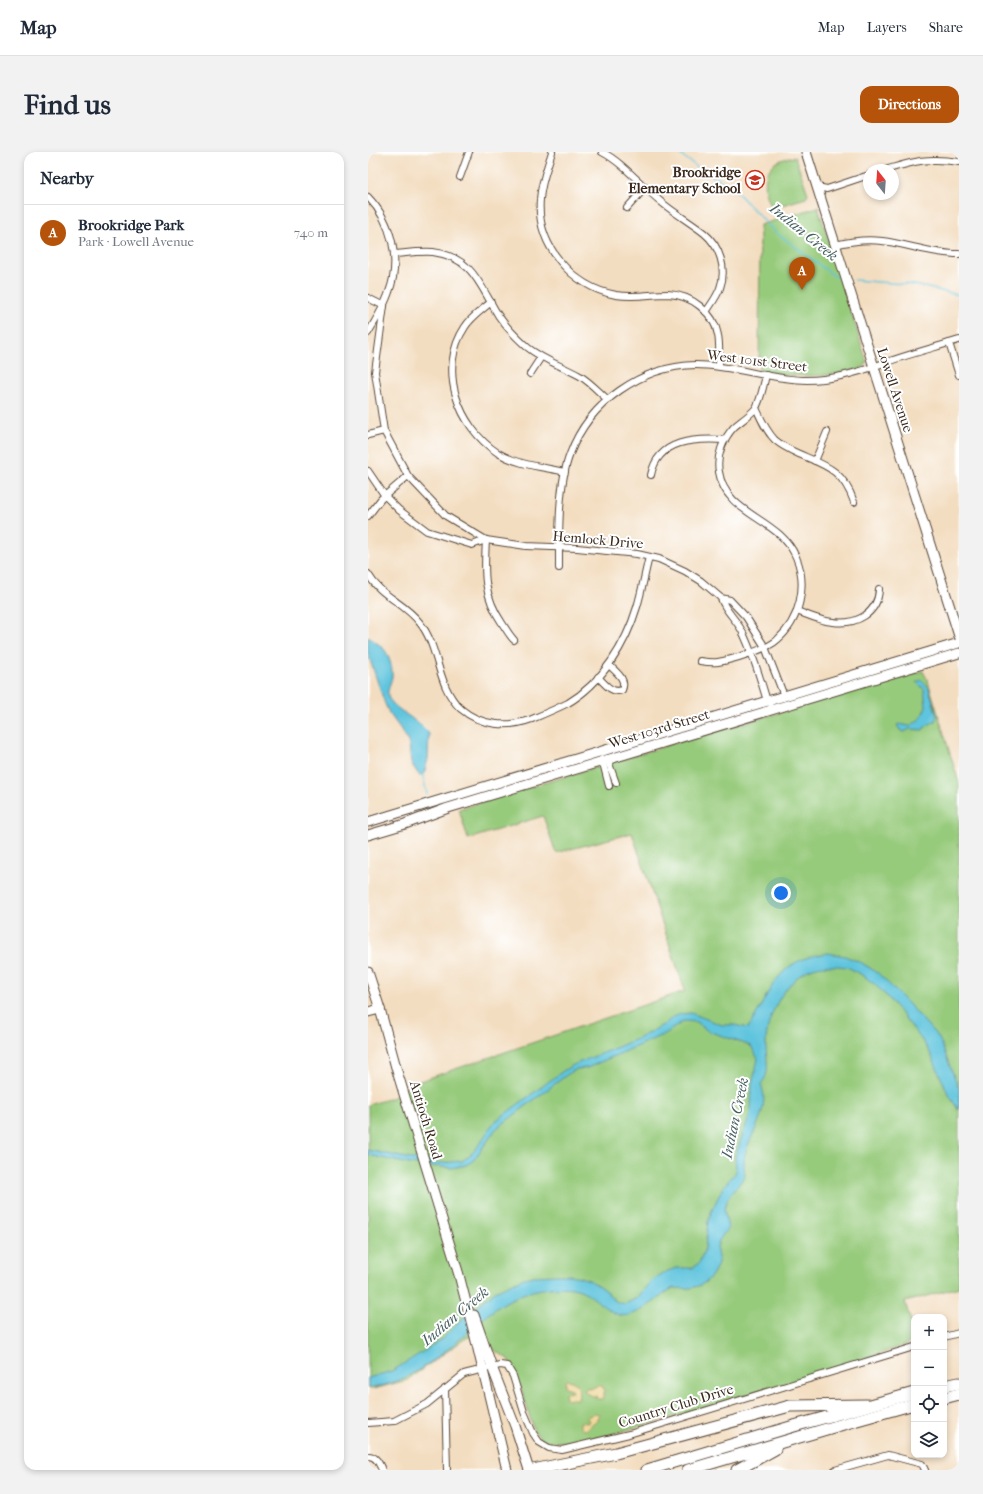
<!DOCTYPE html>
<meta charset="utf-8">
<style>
:root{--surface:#fff;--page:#f2f2f3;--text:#1f2937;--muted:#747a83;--line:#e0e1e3;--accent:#b45309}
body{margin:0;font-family:"IM FELL French Canon",serif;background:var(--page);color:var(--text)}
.controls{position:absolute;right:12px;bottom:12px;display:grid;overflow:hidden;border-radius:8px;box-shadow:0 2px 6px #0003}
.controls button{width:36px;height:36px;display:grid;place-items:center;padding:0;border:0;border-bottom:1px solid var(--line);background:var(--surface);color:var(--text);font:20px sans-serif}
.compass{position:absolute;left:495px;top:12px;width:36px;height:36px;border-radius:50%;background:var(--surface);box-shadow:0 2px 6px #0003;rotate:343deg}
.you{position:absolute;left:413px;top:741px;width:14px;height:14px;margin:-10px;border:3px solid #fff;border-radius:50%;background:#1a73e8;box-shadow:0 0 0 6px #1a73e833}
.badge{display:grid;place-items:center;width:26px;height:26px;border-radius:50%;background:var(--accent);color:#fff;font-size:13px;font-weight:700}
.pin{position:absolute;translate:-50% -33px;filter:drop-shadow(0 1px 2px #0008)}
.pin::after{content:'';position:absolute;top:21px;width:14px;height:12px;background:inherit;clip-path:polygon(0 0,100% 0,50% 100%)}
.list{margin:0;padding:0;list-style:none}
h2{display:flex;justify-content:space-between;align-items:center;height:52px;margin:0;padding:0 16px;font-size:17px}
h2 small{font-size:13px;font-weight:400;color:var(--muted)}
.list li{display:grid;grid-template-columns:26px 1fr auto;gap:12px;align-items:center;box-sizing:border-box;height:56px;padding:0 16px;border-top:1px solid var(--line)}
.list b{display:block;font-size:15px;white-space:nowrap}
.list p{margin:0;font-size:13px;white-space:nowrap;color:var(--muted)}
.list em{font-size:13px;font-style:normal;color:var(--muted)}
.icon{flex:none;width:22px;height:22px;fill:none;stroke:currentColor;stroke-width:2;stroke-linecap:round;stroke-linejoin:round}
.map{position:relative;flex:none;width:591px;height:1318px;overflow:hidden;border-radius:12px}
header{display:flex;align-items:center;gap:24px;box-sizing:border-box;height:56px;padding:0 20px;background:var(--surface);border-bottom:1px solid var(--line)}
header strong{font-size:19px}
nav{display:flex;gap:22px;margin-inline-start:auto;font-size:14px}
.intro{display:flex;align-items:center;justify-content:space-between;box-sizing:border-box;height:96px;padding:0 24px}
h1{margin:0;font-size:28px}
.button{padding:10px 18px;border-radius:12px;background:var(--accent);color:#fff;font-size:14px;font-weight:700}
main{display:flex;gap:24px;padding:0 24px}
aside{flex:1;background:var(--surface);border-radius:12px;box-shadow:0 2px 6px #0003}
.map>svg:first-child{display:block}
</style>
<header>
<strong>Map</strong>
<nav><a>Map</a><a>Layers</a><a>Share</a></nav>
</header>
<div class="intro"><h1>Find us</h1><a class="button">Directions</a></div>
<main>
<aside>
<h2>Nearby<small></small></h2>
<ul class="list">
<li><span class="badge">A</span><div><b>Brookridge Park</b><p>Park · Lowell Avenue</p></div><em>740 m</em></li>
</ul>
</aside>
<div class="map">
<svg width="591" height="1318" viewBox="0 0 591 1318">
<rect width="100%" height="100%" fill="#fff"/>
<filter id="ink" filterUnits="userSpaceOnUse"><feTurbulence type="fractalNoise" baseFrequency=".025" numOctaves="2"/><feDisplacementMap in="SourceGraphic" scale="8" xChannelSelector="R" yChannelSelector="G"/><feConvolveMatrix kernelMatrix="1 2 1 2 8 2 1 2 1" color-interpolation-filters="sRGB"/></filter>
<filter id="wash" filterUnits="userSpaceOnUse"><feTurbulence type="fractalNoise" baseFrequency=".012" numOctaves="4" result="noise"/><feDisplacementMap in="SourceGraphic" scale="16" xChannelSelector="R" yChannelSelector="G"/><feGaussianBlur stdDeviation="0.9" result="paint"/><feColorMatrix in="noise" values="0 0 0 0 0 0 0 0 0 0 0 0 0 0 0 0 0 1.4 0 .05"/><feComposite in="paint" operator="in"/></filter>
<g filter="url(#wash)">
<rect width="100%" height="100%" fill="#f3ddc0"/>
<!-- green -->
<g fill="#97cb7c" stroke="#697a4d">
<path d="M427 5 440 42 438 46 404 56C391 32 396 7 427 5Z"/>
<path d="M450 55 497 204C499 209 499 212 495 216 460 226 426 226 391 218L392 73Z"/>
<polygon points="555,519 560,529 591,631 591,1135 537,1150 546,1180 546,1189 537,1193 470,1216 312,1263 241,1283 202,1290 175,1289 166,1279 153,1236 140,1207 126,1198 116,1180 98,1186 39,1228 6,1237 0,1237 0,953 26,945 43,932 317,839 264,681 188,701 175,664 100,687 91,657 314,589"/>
</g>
<!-- sand -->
<g fill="#eeda9e" stroke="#94825e">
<polygon points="198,1228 204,1229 210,1233 211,1240 210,1247 203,1247 200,1248 198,1247 197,1241 205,1240 204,1237 197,1235 197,1230"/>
<polygon points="228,1234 234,1234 237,1239 234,1247 229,1247 228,1244 223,1244 217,1240 217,1236 225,1236"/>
<polygon points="226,1261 231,1262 230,1268 219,1277 215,1278 212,1276 212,1270 220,1271 221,1268 218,1266"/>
</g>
<!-- water -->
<g fill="#5fc4dd" stroke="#4d777e">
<path d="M0 485C5 488 11 492 15 496 21 502 25 517 24 525 23 531 19 538 20 544 23 556 53 569 61 582L60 607 56 622 51 623 43 611 41 592 34 579 21 561 17 552 0 502Z"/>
<polygon points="554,528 561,536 569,564 567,569 557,575 555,578 542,577 536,580 532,578 529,573 530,572 542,574 553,566 558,554 556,537 548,530"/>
<path d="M460 801 477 804 494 811 510 821 538 849 571 886 591 937V958C577 941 572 920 562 901 556 890 547 879 539 869 523 848 506 827 481 816 476 814 469 814 463 814 440 812 424 827 412 846 404 860 398 875 398 891 397 906 404 920 393 932 402 955 387 975 379 996 375 1005 376 1015 377 1024L360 1046 356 1057 360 1076C355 1083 349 1089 349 1098 349 1102 351 1107 350 1111 342 1134 327 1138 305 1136 291 1144 279 1158 262 1163 243 1168 229 1144 212 1138 197 1132 165 1137 150 1144 130 1152 115 1167 99 1181 73 1204 36 1234 0 1236V1226L24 1219 61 1196 74 1187 90 1171 127 1139 156 1126 166 1124 189 1123H202L212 1125 221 1128 231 1134 239 1140 247 1149 257 1152 269 1146 282 1130 295 1121 308 1116H325L331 1111 337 1096 340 1069 344 1058 355 1035 368 1020 367 1004 380 968 383 957 384 932 390 907 383 894 340 879 328 870 316 869 297 882 219 916 209 917 200 922 128 977 105 1009 98 1013 84 1016 41 1012 0 1003V998L43 1007 71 1011 94 1009 101 1004 108 997 126 970 195 919 205 913 269 887 297 872 305 865 313 862 323 861 354 873H366L380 876C395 854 403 825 427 811 437 805 449 803 460 801Z"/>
</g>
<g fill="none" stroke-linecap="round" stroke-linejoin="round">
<!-- stream -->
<g stroke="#5fc4dd" stroke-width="1.5">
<polyline points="309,0 332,17 363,34 406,79 469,126"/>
<polyline points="486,128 547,133 591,143"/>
<polyline points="54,621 59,642"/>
</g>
</g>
</g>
<g filter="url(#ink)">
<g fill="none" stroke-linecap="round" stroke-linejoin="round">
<defs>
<g id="street">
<path d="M184 0C179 16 173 31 172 47 168 93 204 135 248 143 268 146 282 142 300 142 323 143 346 160 350 183 352 193 351 204 351 214"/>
<path d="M234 0C254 10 274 34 292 49 306 61 322 70 336 81 352 94 359 117 352 136 349 145 343 152 338 160"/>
<path d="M517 18C547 9 560 5 591 10"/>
<polyline points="92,25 101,0"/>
<polyline points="449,35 459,37 501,23"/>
<path d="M0 45C24 70 33 108 21 140 16 155 8 168 0 181"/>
<polyline points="259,56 277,36"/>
<path d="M467 93C483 89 498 87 514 89 540 92 564 102 591 102"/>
<path d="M26 102C39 101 53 99 65 100 105 105 112 134 130 163 138 175 148 185 159 195 175 208 194 214 212 224 222 230 231 240 240 248"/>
<polyline points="0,146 16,154"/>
<path d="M123 150C114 158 103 165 97 175 69 217 90 275 130 301 150 313 175 315 197 320"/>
<polyline points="16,154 7,220 16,279 40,324 78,364 118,388 158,394 209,396 269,402 291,407 317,419 333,429 353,446 362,448 378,465 397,495 416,544 415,546"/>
<polyline points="581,191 591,223"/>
<polyline points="162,222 173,205"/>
<path d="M388 256C393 267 398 279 407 288 414 294 422 298 431 302 459 314 475 318 486 350"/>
<polyline points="0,283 16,279"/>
<polyline points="447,309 459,280"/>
<polyline points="0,319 17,344 31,358 59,379 104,393 118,388"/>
<path d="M283 323C290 287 328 286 357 288"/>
<polyline points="0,364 13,347 40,324"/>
<path d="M118 388C116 421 115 443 134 471 138 477 141 483 146 488"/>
<path d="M191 416C191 382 190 332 202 302 221 250 274 214 328 213 366 213 402 228 439 228 465 228 489 221 513 212 538 203 565 196 591 188"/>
<path d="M0 422C13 445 36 450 52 471 72 496 68 534 93 557 113 574 140 576 164 567 176 562 188 557 200 551 234 531 258 492 269 455 274 438 277 421 281 405"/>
<path d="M353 446C357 459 368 467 374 479 385 501 392 526 399 549L402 551"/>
<path d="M429 459C440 463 452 469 465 470 488 473 510 462 511 437"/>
<path d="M332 509C338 510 344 511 350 510 363 508 400 497 409 488 432 468 440 433 428 405 411 365 358 364 351 320 348 304 355 287 366 275 373 269 381 264 387 257 392 251 396 232 398 223"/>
<path d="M230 525C237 532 244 542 254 538 259 527 248 520 241 513"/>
<polyline points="239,606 248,631"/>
<polyline points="234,607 241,634"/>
<polyline points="576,1185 591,1181"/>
<polyline points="77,1237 79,1318"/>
<polyline points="0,1271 26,1269 59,1252 96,1222 132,1213 139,1214 145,1224 156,1260 165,1281 171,1290 181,1296 194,1298 261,1282 546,1195"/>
<path d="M0 1304C8 1304 11 1311 14 1318"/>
<polyline points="467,1318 520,1303 554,1312 557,1318"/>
</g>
<g id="secondary">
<polyline points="438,0 591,484"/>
<polyline points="0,670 591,491"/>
<polyline points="0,683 37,672 80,656 591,501"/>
<polyline points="0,820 12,857 29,919 91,1123 107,1185 139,1318"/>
<polyline points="0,860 12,857"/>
<polyline points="106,1163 124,1215 147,1274 161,1318"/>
</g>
<g id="highway">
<polyline points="576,1234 591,1231"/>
<polyline points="576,1246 591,1242"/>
<polyline points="165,1318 248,1301 422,1254 499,1253"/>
<polyline points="279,1318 426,1274 546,1241"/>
<polyline points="320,1318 489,1268 546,1252"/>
<polyline points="369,1318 407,1297"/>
</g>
</defs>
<!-- street casing -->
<use href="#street" stroke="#574536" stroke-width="8"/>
<!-- secondary casing -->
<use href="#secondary" stroke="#574536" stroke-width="11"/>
<!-- highway casing -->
<use href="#highway" stroke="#574536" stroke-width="13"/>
<!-- street -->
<use href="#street" stroke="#fff" stroke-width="6"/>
<!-- secondary -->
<use href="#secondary" stroke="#fff" stroke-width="9"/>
<!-- highway -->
<use href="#highway" stroke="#fff" stroke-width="11"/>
</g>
</g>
<!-- icons -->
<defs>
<symbol id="school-ring" viewBox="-11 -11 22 22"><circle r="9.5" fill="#fff" stroke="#c8321e" stroke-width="1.5"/><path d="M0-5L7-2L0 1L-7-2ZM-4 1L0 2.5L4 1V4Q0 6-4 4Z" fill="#c8321e"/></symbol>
</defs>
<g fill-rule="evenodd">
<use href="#school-ring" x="376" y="17" width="22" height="22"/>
</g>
<g text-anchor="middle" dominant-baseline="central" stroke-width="4" stroke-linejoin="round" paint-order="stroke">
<!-- poi labels -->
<g font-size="14" font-weight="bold" fill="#3b2a1e" stroke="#fff" text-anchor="end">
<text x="373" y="20">Brookridge<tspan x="373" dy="16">Elementary School</tspan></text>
</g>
<!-- street labels -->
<g font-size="14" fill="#3b2a1e" stroke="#fff">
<text transform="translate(389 209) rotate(7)">West 101st Street</text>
<text transform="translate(527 238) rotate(72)">Lowell Avenue</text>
<text transform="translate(230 388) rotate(5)">Hemlock Drive</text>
<text transform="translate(291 577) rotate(-17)">West 103rd Street</text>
<text transform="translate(58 968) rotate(73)">Antioch Road</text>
<text transform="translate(308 1254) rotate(-17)">Country Club Drive</text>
</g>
<!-- water labels -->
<g font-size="15" font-style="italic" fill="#486061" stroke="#fff">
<text transform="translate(436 80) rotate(39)">Indian Creek</text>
<text transform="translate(367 966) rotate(-78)">Indian Creek</text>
<text transform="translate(87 1164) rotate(-40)">Indian Creek</text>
</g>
</g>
</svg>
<div class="controls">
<button>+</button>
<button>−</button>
<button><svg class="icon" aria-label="locate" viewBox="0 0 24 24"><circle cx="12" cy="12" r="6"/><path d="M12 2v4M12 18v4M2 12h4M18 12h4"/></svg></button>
<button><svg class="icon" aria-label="layers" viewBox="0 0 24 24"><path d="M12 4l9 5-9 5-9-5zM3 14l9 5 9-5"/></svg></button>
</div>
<svg class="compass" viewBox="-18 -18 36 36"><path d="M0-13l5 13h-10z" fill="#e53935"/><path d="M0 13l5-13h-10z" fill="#747a83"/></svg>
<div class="you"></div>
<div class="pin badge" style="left:434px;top:138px">A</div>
</div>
</main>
